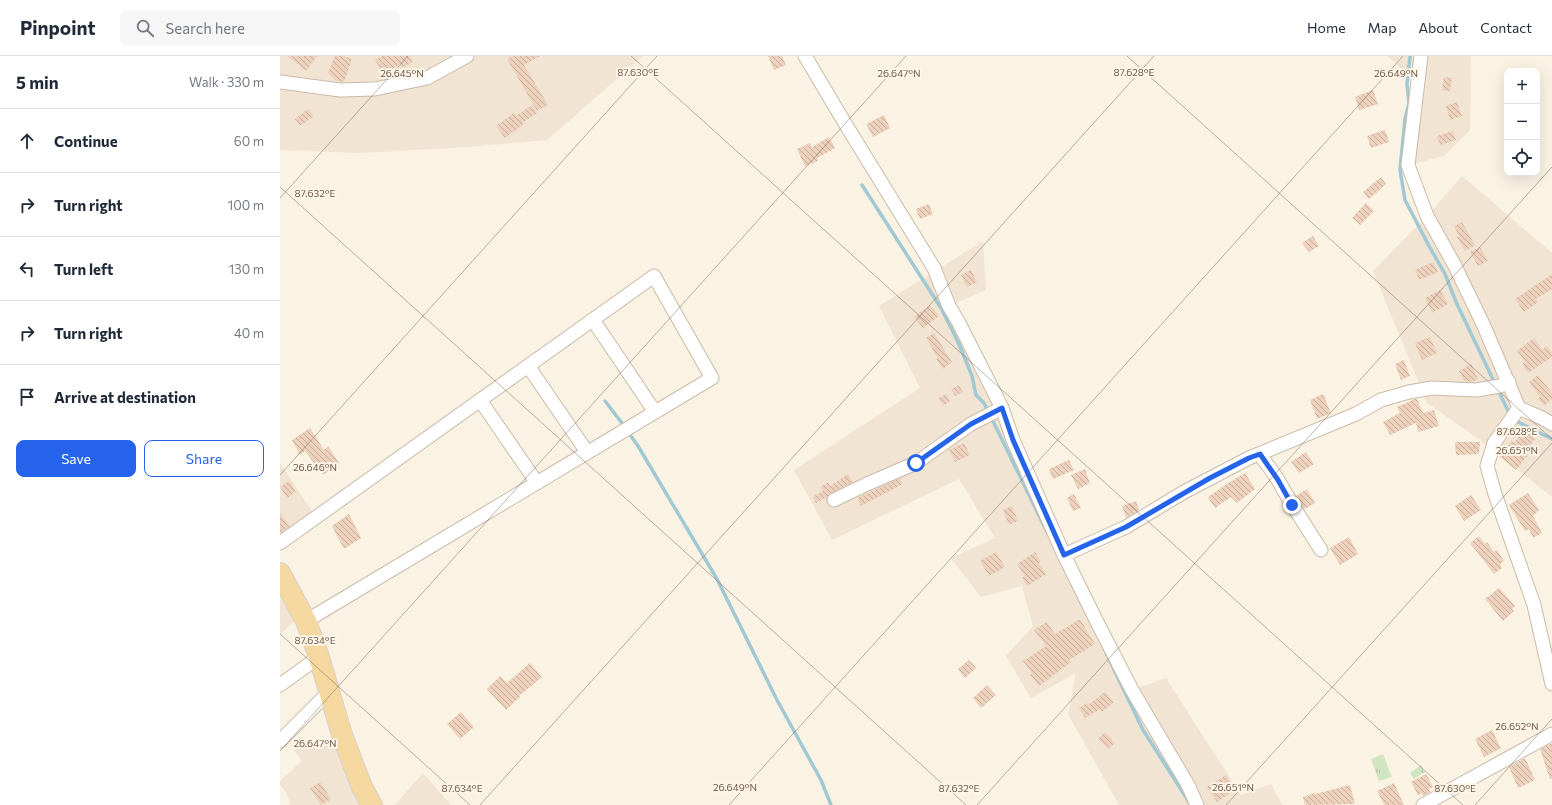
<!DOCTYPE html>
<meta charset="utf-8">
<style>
:root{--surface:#fff;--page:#f6f6f7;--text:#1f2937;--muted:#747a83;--line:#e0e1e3;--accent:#2563eb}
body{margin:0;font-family:Commissioner,sans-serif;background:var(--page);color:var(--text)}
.controls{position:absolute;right:12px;top:12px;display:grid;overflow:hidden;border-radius:8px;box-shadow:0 4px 16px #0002}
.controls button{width:36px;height:36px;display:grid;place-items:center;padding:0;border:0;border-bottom:1px solid var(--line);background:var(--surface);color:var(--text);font:20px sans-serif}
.stop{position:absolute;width:12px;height:12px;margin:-9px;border:3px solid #2563eb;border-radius:50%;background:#fff}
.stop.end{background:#2563eb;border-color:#fff;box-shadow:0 1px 4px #0008}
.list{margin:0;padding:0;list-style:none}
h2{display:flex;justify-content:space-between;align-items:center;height:52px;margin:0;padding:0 16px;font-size:17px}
h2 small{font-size:13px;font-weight:400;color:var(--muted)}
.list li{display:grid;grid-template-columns:26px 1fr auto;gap:12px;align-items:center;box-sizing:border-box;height:64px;padding:0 16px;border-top:1px solid var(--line)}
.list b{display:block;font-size:15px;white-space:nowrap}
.list em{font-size:13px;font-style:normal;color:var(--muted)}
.actions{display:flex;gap:8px;padding:12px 16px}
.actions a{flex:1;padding:9px 0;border:1px solid var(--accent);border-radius:8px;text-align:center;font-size:14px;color:var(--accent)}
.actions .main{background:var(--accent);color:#fff}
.icon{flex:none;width:22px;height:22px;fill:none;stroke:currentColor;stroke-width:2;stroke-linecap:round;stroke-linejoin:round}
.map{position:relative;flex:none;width:1272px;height:749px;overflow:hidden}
header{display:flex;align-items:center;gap:24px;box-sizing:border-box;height:56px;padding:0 20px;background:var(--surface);border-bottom:1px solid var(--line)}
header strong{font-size:19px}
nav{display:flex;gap:22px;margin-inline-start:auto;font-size:14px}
.search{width:280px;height:36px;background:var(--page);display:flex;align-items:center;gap:10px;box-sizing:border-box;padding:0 14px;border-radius:8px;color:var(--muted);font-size:15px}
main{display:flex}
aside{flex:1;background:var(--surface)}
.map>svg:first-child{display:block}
</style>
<header>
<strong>Pinpoint</strong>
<div class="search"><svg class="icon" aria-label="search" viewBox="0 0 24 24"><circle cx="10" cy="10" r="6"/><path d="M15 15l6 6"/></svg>Search here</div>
<nav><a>Home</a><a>Map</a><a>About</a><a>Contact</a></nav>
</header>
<main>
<aside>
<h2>5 min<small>Walk · 330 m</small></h2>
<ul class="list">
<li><svg class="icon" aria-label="ahead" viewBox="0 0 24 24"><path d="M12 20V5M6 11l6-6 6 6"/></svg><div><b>Continue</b></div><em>60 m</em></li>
<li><svg class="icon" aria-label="right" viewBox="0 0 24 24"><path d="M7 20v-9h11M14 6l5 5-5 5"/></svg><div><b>Turn right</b></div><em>100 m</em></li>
<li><svg class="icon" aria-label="left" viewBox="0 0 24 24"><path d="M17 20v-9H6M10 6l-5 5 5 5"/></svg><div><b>Turn left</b></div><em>130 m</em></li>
<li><svg class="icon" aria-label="right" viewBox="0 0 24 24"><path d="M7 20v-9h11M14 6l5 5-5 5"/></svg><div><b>Turn right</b></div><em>40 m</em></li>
<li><svg class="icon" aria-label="arrive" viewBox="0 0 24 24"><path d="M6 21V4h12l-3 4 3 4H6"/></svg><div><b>Arrive at destination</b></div></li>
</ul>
<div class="actions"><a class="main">Save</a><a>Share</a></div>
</aside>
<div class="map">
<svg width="1272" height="749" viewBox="0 0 1272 749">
<defs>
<pattern id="grass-tufts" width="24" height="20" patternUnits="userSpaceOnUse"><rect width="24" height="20" fill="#d0e6c2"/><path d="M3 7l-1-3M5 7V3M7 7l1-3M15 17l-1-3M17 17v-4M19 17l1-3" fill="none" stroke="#adbda0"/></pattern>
<pattern id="building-back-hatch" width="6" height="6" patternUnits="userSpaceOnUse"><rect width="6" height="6" fill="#eed1bc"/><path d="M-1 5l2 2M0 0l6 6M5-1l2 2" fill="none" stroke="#c5ad9b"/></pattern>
</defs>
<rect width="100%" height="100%" fill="#faf2e3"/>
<!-- residential -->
<g fill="#f1e4d2">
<polygon points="0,0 363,0 267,84 187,91 80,97 0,94"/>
<polygon points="1107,0 1191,0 1190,74 1164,100 1128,109 1138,28"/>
<polygon points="1182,120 1272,197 1272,441 1196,381 1147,347 1093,215 1147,160"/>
<polygon points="703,185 706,234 669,250 852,634 886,622 961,739 991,728 1002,749 839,749 788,658 796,617 751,642 726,600 753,570 742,530 701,541 671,502 715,482 679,423 552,484 514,414 640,332 599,250"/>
<polygon points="0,407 36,461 0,487"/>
<polygon points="0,517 22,557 0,579"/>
<polygon points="62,679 92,749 11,749 6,736 0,729 0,725 22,705 13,693"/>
<polygon points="143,717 171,749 115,749"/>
</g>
<!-- grass -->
<g fill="url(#grass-tufts)">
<polygon points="1103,698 1112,721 1099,725 1091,703"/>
<polygon points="1141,709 1145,716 1134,723 1130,717"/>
</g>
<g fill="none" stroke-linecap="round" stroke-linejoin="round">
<!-- stream -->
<g stroke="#a0c9d3" stroke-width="3.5">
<polyline points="1130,0 1127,28 1129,47 1125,63 1120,114 1125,144 1149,190 1165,218 1176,246 1230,359"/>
<polyline points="582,129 661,252 679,288 692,320 696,339 704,347 708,355"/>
<polyline points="325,345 345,371"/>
<polyline points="711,361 768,478"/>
<polyline points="1234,364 1272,383"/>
<polyline points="348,376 358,390 437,523 497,644 541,724 551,749"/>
<polyline points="826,597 863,674 909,746"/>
</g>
</g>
<!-- building -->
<g fill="url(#building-back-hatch)">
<polygon points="7,0 37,0 26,15"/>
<polygon points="55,0 63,0 72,3 64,26 56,25 48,17"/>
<polygon points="102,0 132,0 130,1 133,6 122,12 120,8 104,18 95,4"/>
<polygon points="232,0 260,0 244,9 268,49 257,55 227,3"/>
<polygon points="488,0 502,0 506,9 494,14"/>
<polygon points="1164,21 1172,22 1170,35 1162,34"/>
<polygon points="1093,34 1098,48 1079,54 1075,41"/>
<polygon points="1177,46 1182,60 1170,64 1166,50"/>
<polygon points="252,49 257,57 242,67 243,69 225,82 216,70 234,57 236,60"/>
<polygon points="28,53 34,60 20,70 15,63"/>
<polygon points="604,59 610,72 593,81 586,68"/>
<polygon points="1105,74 1109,86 1091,92 1087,80"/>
<polygon points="1173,75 1176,84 1160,89 1157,80"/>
<polygon points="549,81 555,92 537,102 538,105 525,110 517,93 530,87 532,91"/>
<polygon points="1101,121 1106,128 1089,143 1083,136"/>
<polygon points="1086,147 1094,155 1080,169 1072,162"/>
<polygon points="649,148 653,158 640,163 636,153"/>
<polygon points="1182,166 1195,189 1185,195 1177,181 1179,180 1174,170"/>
<polygon points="1033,180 1039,190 1029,196 1022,187"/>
<polygon points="1200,191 1208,205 1198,210 1190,196"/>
<polygon points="1153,206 1158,216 1139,224 1135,214"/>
<polygon points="691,214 697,226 687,231 681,219"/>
<polygon points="1272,218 1272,233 1256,243 1258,246 1244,256 1235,243"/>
<polygon points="1160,234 1168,248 1152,257 1145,242"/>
<polygon points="650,249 659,260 643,272 634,261"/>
<polygon points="654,277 672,306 663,313 656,303 658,302 646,282"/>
<polygon points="1150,281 1157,297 1142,304 1135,287"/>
<polygon points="1254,282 1262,294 1267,290 1272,297 1272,301 1248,317 1242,308 1245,306 1237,295"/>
<polygon points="1124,304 1130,320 1121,324 1115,308"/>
<polygon points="1191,308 1198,323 1193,326 1184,325 1179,315"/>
<polygon points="1258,319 1272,337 1272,343 1264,350 1258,343 1260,341 1249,326"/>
<polygon points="679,329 683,336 675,340 671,333"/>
<polygon points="666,338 670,345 663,350 659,342"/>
<polygon points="1043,338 1051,357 1037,363 1030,344"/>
<polygon points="1135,343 1137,343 1143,357 1154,354 1159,370 1138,376 1136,367 1110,379 1103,366 1120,357 1117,351"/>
<polygon points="30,372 44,394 48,390 59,407 43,419 25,395 20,399 12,384"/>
<polygon points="1244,374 1255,383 1245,396 1248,399 1236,414 1219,400 1232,385 1234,387"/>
<polygon points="1175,386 1200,386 1199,398 1176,399"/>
<polygon points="684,387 690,399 675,406 669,394"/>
<polygon points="1026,396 1034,408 1019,417 1011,406"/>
<polygon points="789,404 794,414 773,423 769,413"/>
<polygon points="805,413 810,427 798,433 791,419"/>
<polygon points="965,417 975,433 957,447 951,441 935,452 928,441 951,425 952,425"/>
<polygon points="568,418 573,426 551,437 547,441 536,447 533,441 543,435 541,431 548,426 550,430"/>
<polygon points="620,422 623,428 581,450 577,442"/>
<polygon points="9,425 16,436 7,442 0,431"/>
<polygon points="1027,433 1035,447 1025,453 1016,440"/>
<polygon points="1248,437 1259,454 1253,460 1262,477 1253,482 1249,473 1245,475 1229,449"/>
<polygon points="794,438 801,452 793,455 787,442"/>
<polygon points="1191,439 1201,454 1184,465 1175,450"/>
<polygon points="856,445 859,454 846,462 842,450"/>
<polygon points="732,450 738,465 729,469 723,454"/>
<polygon points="0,457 10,470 0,477"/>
<polygon points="69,458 81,482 64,493 52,470"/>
<polygon points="1199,480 1205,488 1207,486 1214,496 1217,494 1224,505 1220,508 1222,512 1214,518 1190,487"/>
<polygon points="1069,481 1078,498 1060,509 1050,492"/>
<polygon points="716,496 725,511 709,520 700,505"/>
<polygon points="755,496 761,506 759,507 766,518 747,530 742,522 745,520 737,508"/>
<polygon points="1219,532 1235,550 1232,553 1234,555 1223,565 1205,543"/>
<polygon points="800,563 815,588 789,604 791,606 759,630 750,619 752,617 743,605 766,590 754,574 767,566 775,578"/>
<polygon points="689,604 696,612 685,622 678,613"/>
<polygon points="250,607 262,621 239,640 240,641 226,654 207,633 220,620 227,627"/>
<polygon points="707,629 716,639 701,652 693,642"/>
<polygon points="825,636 834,646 822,656 820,653 805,662 799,652 807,647 808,649"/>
<polygon points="181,656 194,671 180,683 167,668"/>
<polygon points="1212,674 1221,692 1204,701 1195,683"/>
<polygon points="825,676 835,687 828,693 818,683"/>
<polygon points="1270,688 1272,688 1272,723 1270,723 1260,693"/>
<polygon points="1245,702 1255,724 1238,732 1229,711"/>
<polygon points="1146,718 1153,731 1149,733 1150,736 1143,740 1141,737 1138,739 1131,726"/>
<polygon points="946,719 955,734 937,746 927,731"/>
<polygon points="40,726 51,743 41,749 30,732"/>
<polygon points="1114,727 1124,749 1104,749 1097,735"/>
<polygon points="1070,729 1075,748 1025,749 1023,741 1034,737 1035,738"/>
</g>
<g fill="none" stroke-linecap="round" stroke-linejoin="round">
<defs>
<g id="minor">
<polyline points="525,0 566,69 654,212 669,250 679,267 722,352 733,384 784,499 817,566 852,634 908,729 917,749"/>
<polyline points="1141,0 1128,109 1147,160 1174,208 1203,268 1239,352 1262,362 1272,368"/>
<polyline points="0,26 60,34 95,33 147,22 187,0"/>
<polyline points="313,264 375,356"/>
<polyline points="248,310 307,396"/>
<polyline points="200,344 257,427"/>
<polyline points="1239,352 1214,387 1207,410 1215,438 1254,549 1272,628"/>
<path d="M980 398C985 407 993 415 998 424 1011 448 1026 470 1041 494"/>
<polyline points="554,444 587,428 636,407 691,368 722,352"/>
<polyline points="0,487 374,220 432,322 26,565"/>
<polyline points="784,499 846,471 904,436 969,402 1076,358 1101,344 1129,336 1152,332 1196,334 1220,330 1229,326"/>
<polyline points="0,629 39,601"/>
<polyline points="0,685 49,636"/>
<polyline points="1143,749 1272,678"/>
</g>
<polyline id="primary" points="0,517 26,565 39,601 62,679 82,731 92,749"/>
</defs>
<!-- minor casing -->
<use href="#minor" stroke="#cabaaa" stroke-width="15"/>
<!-- primary casing -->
<use href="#primary" stroke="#d7d1cd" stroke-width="22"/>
<!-- minor -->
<use href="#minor" stroke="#fff" stroke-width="13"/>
<!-- primary -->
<use href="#primary" stroke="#f5d89f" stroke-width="20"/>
</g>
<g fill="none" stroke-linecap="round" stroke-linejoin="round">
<!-- route -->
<polyline stroke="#2563eb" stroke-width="5" points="636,407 691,368 722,352 733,384 784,499 846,471 930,422 969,402 980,398 998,424 1012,449"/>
</g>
<!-- ticks -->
<path fill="none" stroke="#70594b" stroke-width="1" stroke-opacity="0.45" d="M351 0 1183 749M847 0 1272 383M0 131 686 749M0 142 128 0M0 419 377 0M0 578 190 749M0 695 626 0M200 749 874 0M449 749 1123 0M697 749 1272 111M946 749 1272 387M1195 749 1272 663"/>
<g font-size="10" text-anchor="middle" fill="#70594b" stroke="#fef6e8" stroke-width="4" stroke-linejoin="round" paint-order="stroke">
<text x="358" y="20">87.630°E</text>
<text x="854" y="20">87.628°E</text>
<text x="122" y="21">26.645°N</text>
<text x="619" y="21">26.647°N</text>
<text x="1116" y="21">26.649°N</text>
<text x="35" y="141">87.632°E</text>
<text x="1237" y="379">87.628°E</text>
<text x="1237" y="398">26.651°N</text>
<text x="35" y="415">26.646°N</text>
<text x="35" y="588">87.634°E</text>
<text x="1237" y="674">26.652°N</text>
<text x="35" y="691">26.647°N</text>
<text x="455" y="735">26.649°N</text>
<text x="953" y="735">26.651°N</text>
<text x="182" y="736">87.634°E</text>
<text x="679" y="736">87.632°E</text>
<text x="1175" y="736">87.630°E</text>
</g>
</svg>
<div class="controls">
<button>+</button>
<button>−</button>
<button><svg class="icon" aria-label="locate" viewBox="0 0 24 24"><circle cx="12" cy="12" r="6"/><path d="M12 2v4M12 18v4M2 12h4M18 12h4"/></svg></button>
</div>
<div class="stop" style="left:636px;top:407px"></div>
<div class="stop end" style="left:1012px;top:449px"></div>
</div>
</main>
